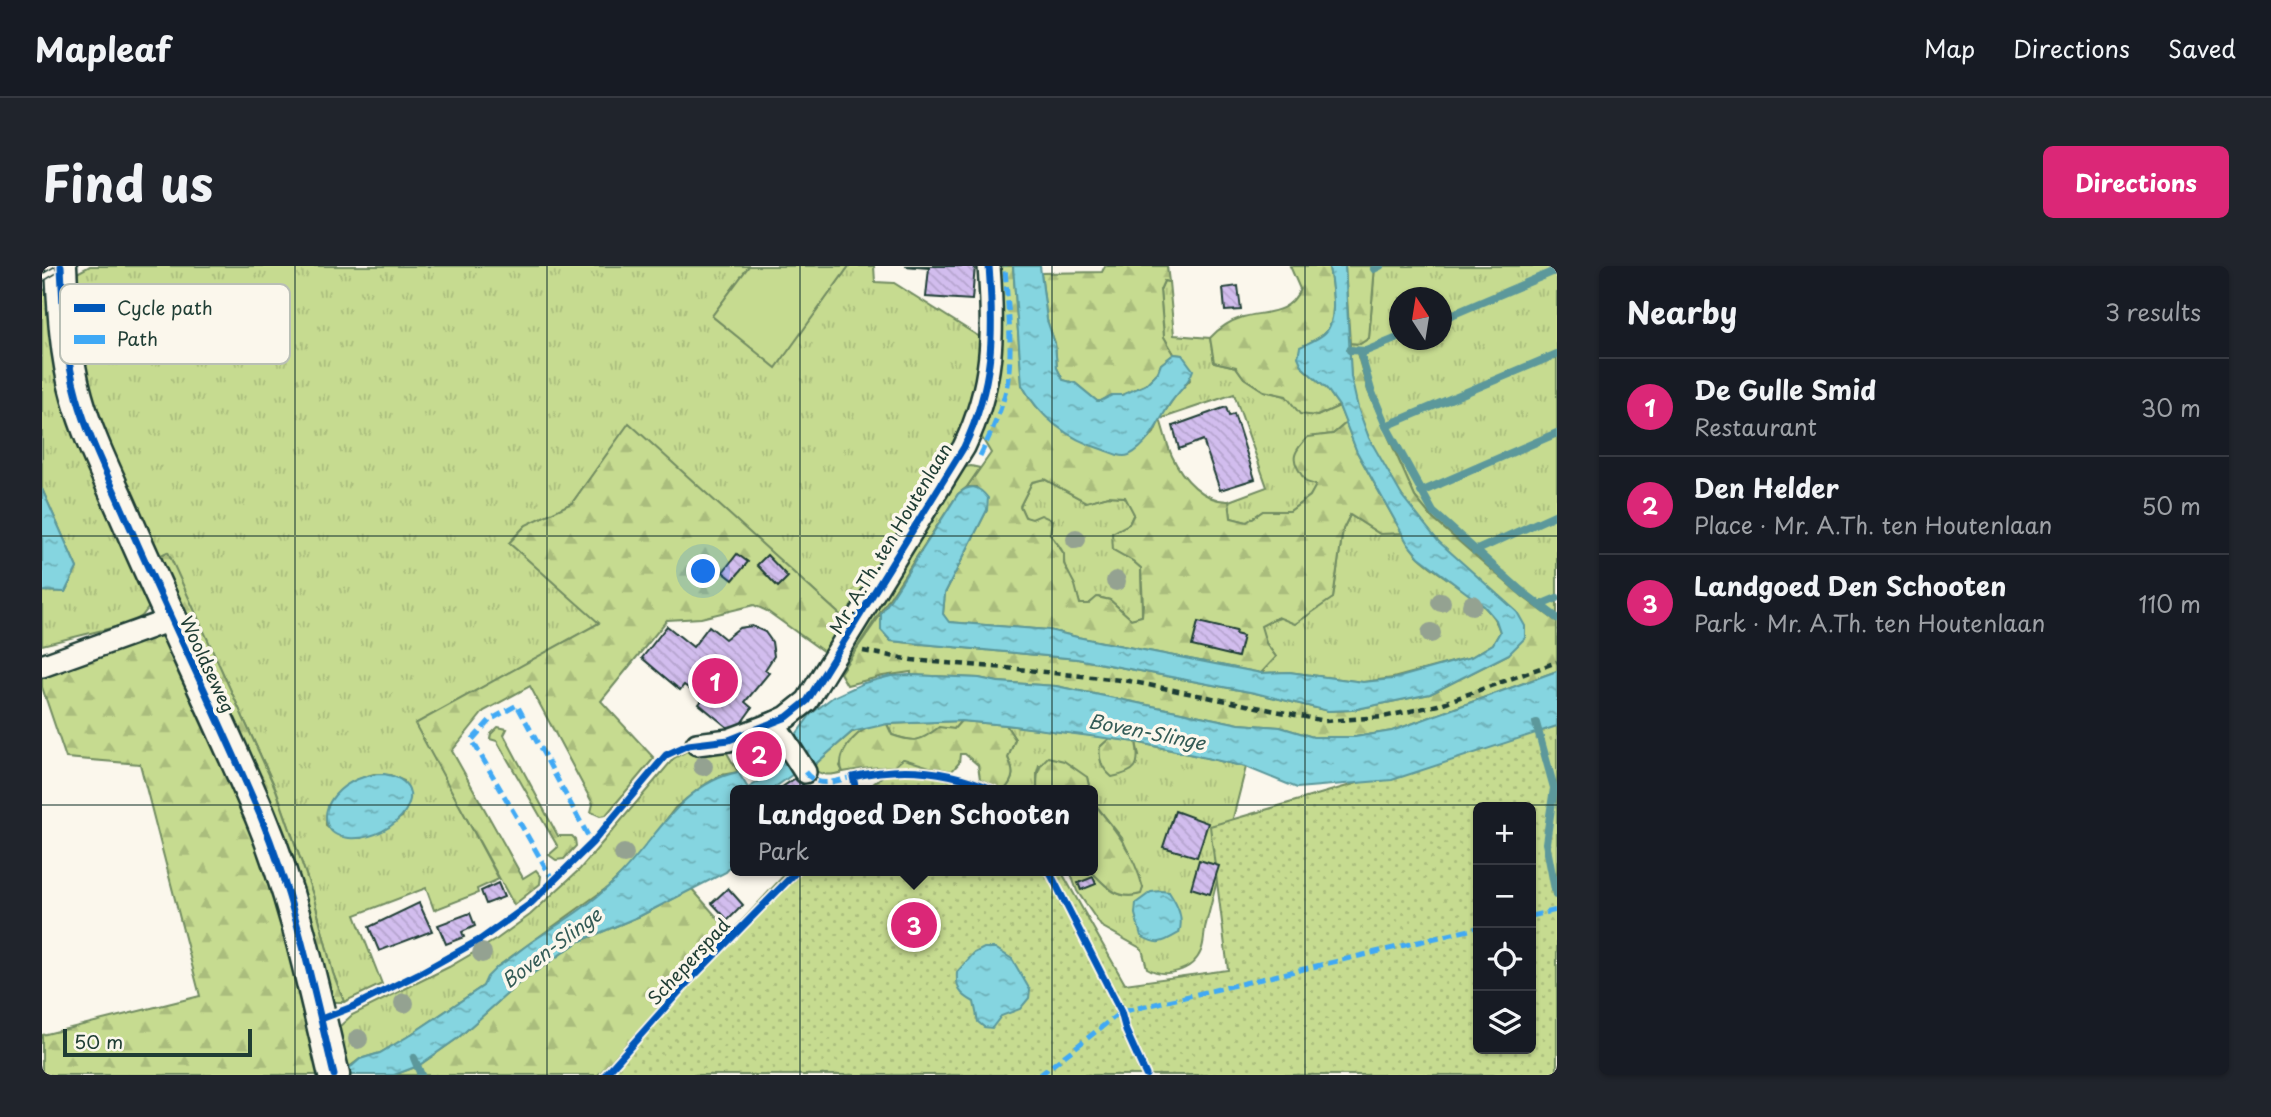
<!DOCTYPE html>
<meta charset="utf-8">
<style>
:root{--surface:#171b24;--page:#20242c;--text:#f1f3f6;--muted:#9ea1a6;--line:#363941;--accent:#db2777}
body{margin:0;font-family:"Playpen Sans",sans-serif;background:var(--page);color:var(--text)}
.controls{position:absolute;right:21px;bottom:21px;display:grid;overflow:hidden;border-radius:10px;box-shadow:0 2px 5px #0004}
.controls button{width:63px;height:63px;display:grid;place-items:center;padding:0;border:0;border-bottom:2px solid var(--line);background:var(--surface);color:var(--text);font:35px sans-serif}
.compass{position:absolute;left:1347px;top:21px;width:63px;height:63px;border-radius:50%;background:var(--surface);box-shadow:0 2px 5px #0004;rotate:348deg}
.scale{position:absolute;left:21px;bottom:18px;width:189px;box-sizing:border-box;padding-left:7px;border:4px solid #1f3d34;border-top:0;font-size:19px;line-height:24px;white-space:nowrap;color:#1f3d34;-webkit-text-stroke:5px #fbf7ec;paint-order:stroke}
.you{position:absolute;left:662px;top:306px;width:24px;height:24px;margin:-18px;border:5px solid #fff;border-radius:50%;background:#1a73e8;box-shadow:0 0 0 10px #1a73e833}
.badge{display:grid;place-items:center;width:46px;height:46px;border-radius:50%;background:var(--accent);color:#fff;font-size:23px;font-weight:700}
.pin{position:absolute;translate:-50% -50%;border:4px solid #fff;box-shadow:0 2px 7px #0006}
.popup{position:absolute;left:688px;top:519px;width:368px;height:91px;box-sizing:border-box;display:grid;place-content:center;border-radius:10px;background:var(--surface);filter:drop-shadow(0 2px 5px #0005);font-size:23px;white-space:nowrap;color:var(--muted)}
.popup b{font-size:26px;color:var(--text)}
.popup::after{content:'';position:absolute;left:50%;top:100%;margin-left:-14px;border:14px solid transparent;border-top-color:var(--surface)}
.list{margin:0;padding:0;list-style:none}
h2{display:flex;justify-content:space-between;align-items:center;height:91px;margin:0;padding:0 28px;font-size:30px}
h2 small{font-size:23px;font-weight:400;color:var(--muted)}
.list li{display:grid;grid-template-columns:46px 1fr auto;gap:21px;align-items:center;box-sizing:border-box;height:98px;padding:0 28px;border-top:2px solid var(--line)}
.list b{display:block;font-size:26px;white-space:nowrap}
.list p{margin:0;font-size:23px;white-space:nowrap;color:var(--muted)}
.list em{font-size:23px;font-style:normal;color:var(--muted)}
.icon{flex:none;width:38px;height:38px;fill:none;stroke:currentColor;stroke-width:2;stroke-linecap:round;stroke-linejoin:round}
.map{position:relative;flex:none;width:1515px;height:809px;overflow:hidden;border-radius:10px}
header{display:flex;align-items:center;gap:42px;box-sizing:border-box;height:98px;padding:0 35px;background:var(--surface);border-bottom:2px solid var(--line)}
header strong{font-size:33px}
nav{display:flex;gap:38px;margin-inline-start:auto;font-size:24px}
.intro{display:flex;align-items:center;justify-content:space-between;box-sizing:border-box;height:168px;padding:0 42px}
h1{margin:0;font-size:49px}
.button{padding:18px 32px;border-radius:10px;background:var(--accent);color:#fff;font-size:24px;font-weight:700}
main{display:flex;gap:42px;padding:0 42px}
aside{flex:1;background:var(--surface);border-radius:10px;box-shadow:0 2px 5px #0004}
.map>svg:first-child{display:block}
</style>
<header>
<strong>Mapleaf</strong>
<nav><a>Map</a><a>Directions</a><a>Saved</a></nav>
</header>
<div class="intro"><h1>Find us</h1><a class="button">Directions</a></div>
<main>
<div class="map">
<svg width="1515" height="809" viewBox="0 0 1515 809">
<defs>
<pattern id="grass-tufts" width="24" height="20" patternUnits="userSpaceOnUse" patternTransform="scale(1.75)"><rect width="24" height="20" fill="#c6db90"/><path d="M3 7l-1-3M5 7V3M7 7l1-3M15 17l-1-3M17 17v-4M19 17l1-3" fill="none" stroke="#aabd7d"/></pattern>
<pattern id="forest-firs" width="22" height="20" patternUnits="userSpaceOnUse" patternTransform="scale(1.75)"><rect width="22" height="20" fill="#c6db90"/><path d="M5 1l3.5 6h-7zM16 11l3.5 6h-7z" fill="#aabd7d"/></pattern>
<pattern id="park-dots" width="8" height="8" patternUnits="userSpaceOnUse" patternTransform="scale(1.75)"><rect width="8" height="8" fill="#c6db90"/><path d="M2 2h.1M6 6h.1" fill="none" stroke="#aabd7d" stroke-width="1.8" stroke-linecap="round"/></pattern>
<pattern id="water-ripples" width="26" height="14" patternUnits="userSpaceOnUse" patternTransform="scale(1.75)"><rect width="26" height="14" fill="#85d5e0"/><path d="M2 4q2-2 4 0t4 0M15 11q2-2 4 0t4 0" fill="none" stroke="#6caeb6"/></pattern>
<pattern id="building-back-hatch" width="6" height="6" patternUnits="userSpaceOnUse" patternTransform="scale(1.75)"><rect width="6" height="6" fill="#d2bdee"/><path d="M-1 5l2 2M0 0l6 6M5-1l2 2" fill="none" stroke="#b4a3cd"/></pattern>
</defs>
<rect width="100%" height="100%" fill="#fbf7ec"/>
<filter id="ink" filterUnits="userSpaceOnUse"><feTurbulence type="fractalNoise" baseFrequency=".0143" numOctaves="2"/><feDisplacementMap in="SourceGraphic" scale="14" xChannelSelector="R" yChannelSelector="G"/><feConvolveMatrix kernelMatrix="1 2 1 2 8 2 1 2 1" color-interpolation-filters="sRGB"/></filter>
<g filter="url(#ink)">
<!-- grass -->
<g fill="url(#grass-tufts)" stroke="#728c62" stroke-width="2" fill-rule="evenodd">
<path d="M48 0H707L670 50 734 101 807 0H832L833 16 852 17 944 75 926 156 806 356 587 158 530 237 483 260 467 277 558 357 374 458 457 613 435 623 436 627 392 644 384 622 313 649 340 718 302 736 291 707 271 629 234 523 125 286 111 293 54 152 39 89 33 8ZM332 508 348 509 362 515 366 538 360 551 319 572 298 570 284 559C283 531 307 514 332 508Z"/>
<path d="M1333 0H1515V356L1481 331 1391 253 1373 231 1326 125 1315 87 1308 84V77L1318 78 1327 72ZM1358 32H1400V74H1358Z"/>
<polygon points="1122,15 1127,16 1132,69 1168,72 1172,96 1194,101 1202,112 1222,125 1244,130 1275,150 1297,140 1304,157 1291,168 1266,171 1275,219 1268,230 1248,245 1221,245 1205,256 1189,252 1187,235 1225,221 1192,128 1118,153 1134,129 1148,114 1140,89 1132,88 1122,71 1118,24"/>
<polygon points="6,22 107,341 100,350 89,357 0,379 0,325 23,326 35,302 0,223 0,25"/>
<polygon points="929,200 938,202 925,221 916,228 798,407 792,404 917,202"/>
<path d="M1003 213 1044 236 1066 230 1083 231 1092 247 1087 258 1091 295 1099 302 1100 350 1089 353 1068 334 1056 331 1047 338H1038C1034 324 1029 314 1023 301 1022 298 1022 294 1022 290 1019 277 996 255 983 251L978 240 990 216Z"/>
<path d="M1308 249 1338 268 1360 267C1364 275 1369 282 1375 289 1399 314 1449 332 1458 366L1451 378 1429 391 1351 412 1321 416 1247 406 1219 407 1234 391 1224 377 1218 360C1242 348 1268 346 1291 332L1301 263Z"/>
<path d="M919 455 912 463 897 462C878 476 873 477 850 469L845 458Z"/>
<path d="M964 459 1068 472 1058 481 1097 490 1094 476 1204 501 1163 662C1162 670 1162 678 1159 685 1151 705 1123 713 1105 702L1100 683 1059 660 1035 625 1028 605H1049C1063 620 1075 635 1098 628L1101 622 1080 572 1051 536 1050 524H1048L1045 511 997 499 995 506V524H962C973 513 972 505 966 492L973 473Z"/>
<path d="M825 462 811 474 798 500 801 506C787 510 781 510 769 502L810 466Z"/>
<polygon points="681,480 696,506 679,509 659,521 633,542 593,595 566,621 455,701 441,720 365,771 338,787 318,793 307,801 304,792 293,772 298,760 310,749 407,701 455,673 488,649 538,603 632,492 645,485"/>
</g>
<!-- forest -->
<g fill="url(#forest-firs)" stroke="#728c62" stroke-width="2" fill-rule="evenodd">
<path d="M954 0H971L980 119 986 129 994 140 1090 187 1112 167 1118 153C1122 165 1125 179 1130 190 1140 212 1162 236 1187 235L1189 252 1205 256 1221 245H1248L1268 230 1274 219 1264 216C1250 194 1247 190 1266 171L1291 168 1304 157 1315 186 1360 267 1338 268 1308 249 1301 263 1291 332 1253 358 1236 351 1219 360 1224 377 1234 391 1219 407 1035 371 1007 364 906 356 901 348 903 327 945 244 934 221H925L949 187 937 167ZM1002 213 1044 236 1066 230 1083 231 1092 248 1087 258 1070 267 1071 284 1091 295 1099 302 1101 339 1100 350 1089 353 1068 334 1055 331 1047 338H1038L1033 319 1022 298V288L1008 268 1010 254 999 249 990 253 983 251 978 240 990 216Z"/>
<polygon points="1063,0 1125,0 1127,16 1122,15 1118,24 1122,71 1132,88 1119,98 1116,106 1103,119 1080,129 1070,129 1059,135 1055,135 1033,117 1021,114 1015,102 1013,77 1005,54 999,7 1060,6"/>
<path d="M1248 0H1287C1289 17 1297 54 1283 67 1277 73 1266 77 1259 81L1261 102 1285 123 1297 140 1275 150 1258 148 1244 130 1222 125 1202 112 1194 101 1172 96 1168 72C1177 62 1188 55 1201 51 1224 45 1247 49 1258 23Z"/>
<polygon points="1303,0 1333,0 1327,72 1318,78 1308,77"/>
<path d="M1308 84 1315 87 1326 125 1373 231 1391 253 1481 331 1515 356V405L1350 465 1313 471H1271L1238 461 1197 458 1014 420 956 416 937 412 869 409V406L841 410 805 419 798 407 839 348V364L849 375 1035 393 1213 427 1286 445 1310 444 1388 428 1467 388 1475 346C1448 323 1419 300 1395 274 1357 233 1316 168 1309 111 1308 102 1308 93 1308 84Z"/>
<polygon points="587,157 806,356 785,388 725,345 712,339 659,352 625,354 559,435 612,492 564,549 558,550 549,546 551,538 488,420 442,445 410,485 481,612 494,604 499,610 498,618 472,639 373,458 557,357 467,277 484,259 530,237"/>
<polygon points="126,286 234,524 271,629 291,707 302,736 289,736 111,293"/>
<polygon points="110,370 122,371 209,555 263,732 276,809 0,809 0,769 158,730 98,498 24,492 0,421 0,411"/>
<path d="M919 455 964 459 973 473 966 492C972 505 973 513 962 524L938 513 936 499 923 488H918L917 497 910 505C873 497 838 499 801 506 793 490 812 467 828 461 833 459 839 459 845 458L850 469C873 477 878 476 897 461L912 463Z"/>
<polygon points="456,461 465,463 462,469 516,570 530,570 533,573 534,580 522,593 514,594 507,589 516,581 455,475 448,473 449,468"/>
<path d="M1068 472 1094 476C1099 501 1094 506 1070 511 1060 503 1056 494 1058 481Z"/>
<path d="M1006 491 1022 495 1045 511 1048 524H995C995 509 995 501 1006 491Z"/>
<path d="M1051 536C1073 563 1092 587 1101 622L1099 628C1075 635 1064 620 1049 605H1050Z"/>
<polygon points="650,623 688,666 640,716 557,809 352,809 376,800 416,772 476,718 536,676 598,650"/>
</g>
<!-- park -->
<g fill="url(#park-dots)" stroke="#728c62" stroke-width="2" fill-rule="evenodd">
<path d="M1515 459V809H556L746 605H1019L1083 718 1186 704 1168 560ZM1436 541H1489V783H1436Z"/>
<polygon points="861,493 862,493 962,524 824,524"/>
</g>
<!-- garden -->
<polygon fill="#c6db90" stroke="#728c62" stroke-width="2" points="707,0 807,0 734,102 670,50"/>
<!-- water -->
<g fill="url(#water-ripples)" stroke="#5c989b" stroke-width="2">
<path d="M971 0H998L1005 54 1013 78 1015 102 1021 114 1033 117 1055 135H1059L1070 129H1080L1103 119 1116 106 1119 98 1132 88 1140 89 1151 104C1147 118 1135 127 1127 139 1116 157 1107 179 1087 189 1079 192 1070 187 1062 184 1026 173 998 152 980 119Z"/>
<path d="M1287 0H1303L1309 111 1316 142 1327 172 1360 230 1396 275 1475 346 1483 360V372L1467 388 1388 428 1310 444 1286 445 1213 427 1035 393 849 375 839 364V348L916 228C928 218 936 219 946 232L945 244 903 327 901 348 907 356 1007 364 1035 371 1219 407 1247 406 1321 416 1351 413 1429 391 1451 378 1458 366 1454 354 1442 340 1377 291 1366 278 1315 186 1297 140 1285 123 1261 102 1256 91 1258 81C1266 77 1277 73 1283 67 1297 54 1289 17 1287 0Z"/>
<polygon points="0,223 35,302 23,326 0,325"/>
<polygon points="1515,405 1515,460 1350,514 1255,522 1204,501 1094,476 964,459 919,455 845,458 810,466 769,502 750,474 769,448 791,431 822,417 849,410 869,409 937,412 956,416 1014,420 1197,458 1238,461 1271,471 1313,471 1350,465"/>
<path d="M744 490 754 506 732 522V524H694L693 596 684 606 598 650 536 676 476 718 416 772 376 800 352 809H284L310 800 318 793 338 787 365 771 441 720 445 711 455 701C468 693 480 682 494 673 518 657 545 641 567 620 611 581 634 519 696 506L706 522 721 513 717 506Z"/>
<path d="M342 508C398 518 354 576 307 572 281 570 278 546 293 529 305 515 324 508 342 508Z"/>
<path d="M1119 625 1127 626C1136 640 1142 652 1137 667 1120 677 1116 680 1099 670L1093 648 1094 637 1109 626Z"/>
<path d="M942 682H953L970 693 988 724 987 732 978 743 959 750 950 762 942 761 936 756 932 736C917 728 914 722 915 706L932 687Z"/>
</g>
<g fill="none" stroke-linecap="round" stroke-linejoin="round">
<!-- stream -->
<g stroke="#5c989b" stroke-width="8">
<polyline points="1332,3 1338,0"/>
<polyline points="1400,53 1515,4"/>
<polyline points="1308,84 1324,85 1358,71"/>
<polyline points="1318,85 1329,124 1344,160 1391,246 1478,324 1515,352"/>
<polyline points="1344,160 1515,88"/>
<polyline points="1379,226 1515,167"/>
<polyline points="1433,285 1515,248"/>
<polyline points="1498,339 1515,332"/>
<polyline points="1494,457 1512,522 1504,577 1514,629"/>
<polyline points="372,792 379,809"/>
</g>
</g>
<!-- building -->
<g fill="url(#building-back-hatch)" stroke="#1f3d34" stroke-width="2">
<polygon points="863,0 933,0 930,34 884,31 887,2"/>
<polygon points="1196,20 1199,44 1183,45 1181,22"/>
<polygon points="1184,141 1187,150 1192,148 1213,213 1178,224 1161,174 1137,183 1131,160"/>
<polygon points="695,288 706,296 691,314 681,306"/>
<polygon points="725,289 746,311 736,321 715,299"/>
<polygon points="1156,356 1194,365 1193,368 1201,370 1196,391 1150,380"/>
<polygon points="625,360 651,381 667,360 683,373 697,362 710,360 723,366 730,376 732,390 723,404 727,407 703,436 710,442 697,460 685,461 657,438 661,433 642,419 638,424 600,392"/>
<polygon points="726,467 740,488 709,509 695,488"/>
<polygon points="755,511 764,524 736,524"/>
<polygon points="1133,545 1166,557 1155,591 1121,581"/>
<polygon points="1157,594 1177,600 1168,628 1149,622"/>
<polygon points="1051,611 1054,618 1039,624 1036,617"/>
<polygon points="456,617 462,631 444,638 439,625"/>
<polygon points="686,622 701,639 686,654 670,637"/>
<polygon points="377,637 390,665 337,685 327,661"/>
<polygon points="428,647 433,660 420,666 422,671 404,678 396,659"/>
</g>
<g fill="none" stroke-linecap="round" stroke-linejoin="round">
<defs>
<g id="street">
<polyline points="0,400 128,354"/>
<polyline points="732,457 763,506"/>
<path d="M655 478 687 474 732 457 745 451 765 435 922 181C952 119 952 67 947 0"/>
</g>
<path id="secondary" d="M19 0C21 44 23 89 35 131 47 174 68 214 85 254 128 353 176 450 218 549 253 633 271 721 292 809"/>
</defs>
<!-- street casing -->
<use href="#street" stroke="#1f3d34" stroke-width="26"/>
<!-- secondary casing -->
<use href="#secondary" stroke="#1f3d34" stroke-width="35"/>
<!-- path -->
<polyline stroke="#1f3d34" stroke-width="4.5" stroke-dasharray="7 5" stroke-linecap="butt" points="821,385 870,394 975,403 1087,415 1283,455 1341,451 1396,439 1515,396"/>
<!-- street -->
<use href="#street" stroke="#fbf7ec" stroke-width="21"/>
<!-- secondary -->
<use href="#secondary" stroke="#fbf7ec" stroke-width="30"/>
<defs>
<polyline id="rail" points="0,12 20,0"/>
</defs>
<!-- rail casing -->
<use href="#rail" stroke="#1f3d34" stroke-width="8"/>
<!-- rail -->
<use href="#rail" stroke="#fbf7ec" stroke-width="5" stroke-dasharray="16" stroke-linecap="butt"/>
<!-- quiet -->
<g stroke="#3fa9f5" stroke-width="5" stroke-dasharray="10 5" stroke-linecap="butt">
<path d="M938 190C949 167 960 144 965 119 972 80 965 39 963 0"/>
<path d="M763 506C776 523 793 515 811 511"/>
<polyline points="512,616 430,474 448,454 475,439 550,577"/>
<polyline points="1489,650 1515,644"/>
<polyline points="998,809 1079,746 1436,662"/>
</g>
<defs>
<g id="cycleway">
<path d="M19 0C21 44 23 89 35 131 47 174 68 214 85 254 128 353 176 450 218 549 253 633 271 721 292 809"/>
<path d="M814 524 811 511C859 499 907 504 952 524"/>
<polyline points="1007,605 1079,746 1084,765 1104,809"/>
<path d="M279 753 310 741 376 708 439 673 488 638 550 577 624 489 646 479 687 474 745 451 765 435 922 181C952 119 952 67 947 0"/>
<polyline points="563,809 644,718 755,605"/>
</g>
</defs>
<!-- cycleway casing -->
<use href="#cycleway" stroke="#fbf7ec" stroke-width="11"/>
<!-- cycleway -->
<use href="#cycleway" stroke="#0057b8" stroke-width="7"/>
</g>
<!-- trees -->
<g fill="#94a291">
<circle cx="1034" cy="273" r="10"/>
<circle cx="1074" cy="315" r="10"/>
<circle cx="1399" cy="336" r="10"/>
<circle cx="1430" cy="339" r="10"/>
<circle cx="1389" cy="367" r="10"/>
<circle cx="661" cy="500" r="10"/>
<circle cx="582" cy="588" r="10"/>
<circle cx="440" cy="687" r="10"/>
<circle cx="362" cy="737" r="10"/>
<circle cx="316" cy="773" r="10"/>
</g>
</g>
<!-- grid -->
<path fill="none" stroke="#1f3d34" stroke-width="2" stroke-opacity="0.55" d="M253 0V809M505 0V809M758 0V809M1010 0V809M1263 0V809M0 270H1515M0 539H1515"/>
<g text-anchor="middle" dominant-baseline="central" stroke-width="7" stroke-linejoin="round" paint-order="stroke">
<!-- street labels -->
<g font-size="18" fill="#1f3d34" stroke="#fbf7ec">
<text transform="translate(848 272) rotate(-59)">Mr. A.Th. ten Houtenlaan</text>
<text transform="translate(166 398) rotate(65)">Wooldseweg</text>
<text transform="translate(646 695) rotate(-47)">Scheperspad</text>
</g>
<!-- water labels -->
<g font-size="19" font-style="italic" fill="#335b56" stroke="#fbf7ec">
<text transform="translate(1105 465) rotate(11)">Boven-Slinge</text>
<text transform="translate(509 681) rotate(-37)">Boven-Slinge</text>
</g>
</g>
<!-- legend -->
<rect x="18" y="18" width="230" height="80" rx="10" fill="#fbf7ec" stroke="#b9bfb5" stroke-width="2"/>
<rect x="32" y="38" width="31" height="8" fill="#0057b8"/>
<rect x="32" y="69" width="31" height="9" fill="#3fa9f5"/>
<g font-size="19" fill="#1f3d34">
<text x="75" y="49">Cycle path</text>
<text x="75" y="80">Path</text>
</g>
</svg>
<div class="controls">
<button>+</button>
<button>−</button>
<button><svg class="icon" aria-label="locate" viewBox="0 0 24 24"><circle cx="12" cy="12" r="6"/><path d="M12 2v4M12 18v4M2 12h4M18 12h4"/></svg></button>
<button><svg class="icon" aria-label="layers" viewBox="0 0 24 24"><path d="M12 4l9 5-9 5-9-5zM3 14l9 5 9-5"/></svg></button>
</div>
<svg class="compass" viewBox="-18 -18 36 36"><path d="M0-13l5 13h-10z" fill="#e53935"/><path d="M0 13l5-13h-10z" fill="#9ea1a6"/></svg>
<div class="scale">50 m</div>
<div class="you"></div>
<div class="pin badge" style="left:673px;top:415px">1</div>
<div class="pin badge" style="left:717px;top:488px">2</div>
<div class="pin badge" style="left:872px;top:659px">3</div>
<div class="popup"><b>Landgoed Den Schooten</b>Park</div>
</div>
<aside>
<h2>Nearby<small>3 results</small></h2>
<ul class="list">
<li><span class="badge">1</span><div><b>De Gulle Smid</b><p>Restaurant</p></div><em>30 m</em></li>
<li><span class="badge">2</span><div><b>Den Helder</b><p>Place · Mr. A.Th. ten Houtenlaan</p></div><em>50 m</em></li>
<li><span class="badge">3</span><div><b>Landgoed Den Schooten</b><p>Park · Mr. A.Th. ten Houtenlaan</p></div><em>110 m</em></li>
</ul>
</aside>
</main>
